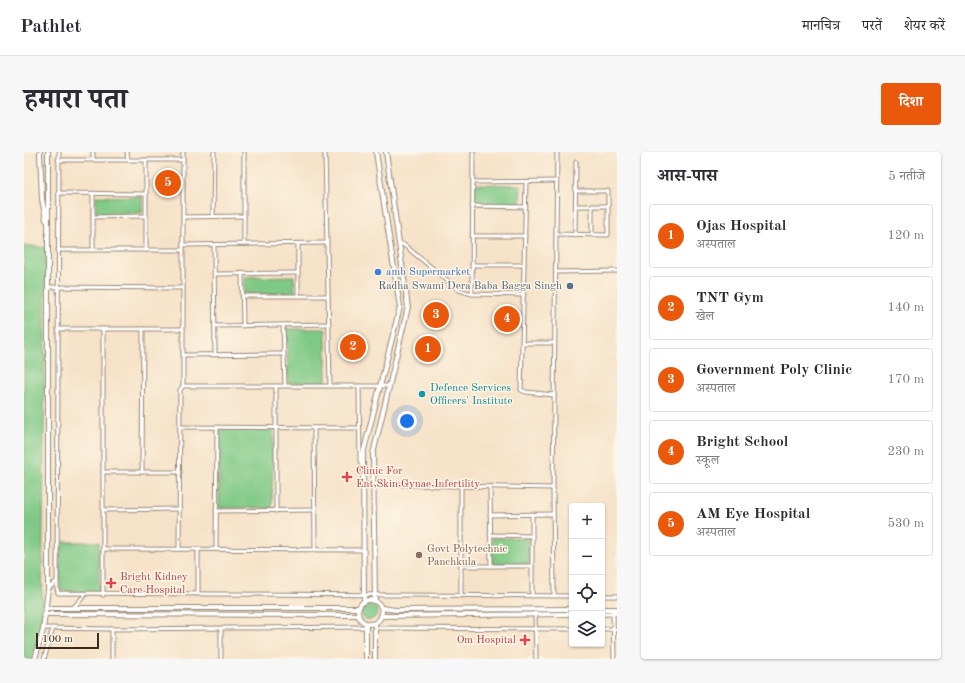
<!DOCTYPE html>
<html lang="hi">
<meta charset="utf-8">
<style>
:root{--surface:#fff;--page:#f7f7f7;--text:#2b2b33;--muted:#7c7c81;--line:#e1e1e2;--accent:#ea580c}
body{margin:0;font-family:"Old Standard TT","Noto Serif Devanagari",serif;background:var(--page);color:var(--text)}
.controls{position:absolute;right:12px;bottom:12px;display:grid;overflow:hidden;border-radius:4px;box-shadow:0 1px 3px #0004}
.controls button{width:36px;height:36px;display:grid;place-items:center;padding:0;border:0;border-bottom:1px solid var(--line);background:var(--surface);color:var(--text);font:20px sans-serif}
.scale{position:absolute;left:12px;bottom:10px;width:63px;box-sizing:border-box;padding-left:4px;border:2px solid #3b2a1e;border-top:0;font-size:11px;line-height:14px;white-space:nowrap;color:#3b2a1e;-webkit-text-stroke:3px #fcf5e5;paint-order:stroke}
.you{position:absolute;left:383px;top:269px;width:14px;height:14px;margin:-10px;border:3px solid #fff;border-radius:50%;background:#1a73e8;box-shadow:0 0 0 6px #1a73e833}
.badge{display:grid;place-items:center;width:26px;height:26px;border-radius:50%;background:var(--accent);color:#fff;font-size:13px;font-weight:700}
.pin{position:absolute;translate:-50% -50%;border:2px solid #fff;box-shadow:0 1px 4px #0006}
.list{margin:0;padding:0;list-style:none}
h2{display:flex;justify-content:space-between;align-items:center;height:52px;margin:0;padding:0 16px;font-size:17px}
h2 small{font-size:13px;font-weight:400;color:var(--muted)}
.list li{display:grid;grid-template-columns:26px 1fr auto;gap:12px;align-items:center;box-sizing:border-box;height:64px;margin:0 8px 8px;padding:0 8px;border:1px solid var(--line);border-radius:4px}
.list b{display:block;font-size:15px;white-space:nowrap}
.list p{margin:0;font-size:13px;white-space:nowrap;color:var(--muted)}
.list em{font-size:13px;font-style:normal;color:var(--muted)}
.icon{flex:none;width:22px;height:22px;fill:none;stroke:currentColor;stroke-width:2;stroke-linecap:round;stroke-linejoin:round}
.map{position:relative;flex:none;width:593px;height:507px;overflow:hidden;border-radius:4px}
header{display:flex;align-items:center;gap:24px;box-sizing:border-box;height:56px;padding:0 20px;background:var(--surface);border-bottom:1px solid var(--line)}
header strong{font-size:19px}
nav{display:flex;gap:22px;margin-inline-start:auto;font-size:14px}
.intro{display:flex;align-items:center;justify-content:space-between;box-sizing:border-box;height:96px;padding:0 24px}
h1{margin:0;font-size:28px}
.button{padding:10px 18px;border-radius:4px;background:var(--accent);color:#fff;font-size:14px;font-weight:700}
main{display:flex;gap:24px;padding:0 24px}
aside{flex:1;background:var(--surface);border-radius:4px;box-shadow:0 1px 3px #0004}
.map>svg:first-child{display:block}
</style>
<header>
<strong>Pathlet</strong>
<nav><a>मानचित्र</a><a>परतें</a><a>शेयर करें</a></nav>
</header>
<div class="intro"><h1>हमारा पता</h1><a class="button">दिशा</a></div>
<main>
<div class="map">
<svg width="593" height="507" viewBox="0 0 593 507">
<rect width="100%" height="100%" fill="#fcf5e5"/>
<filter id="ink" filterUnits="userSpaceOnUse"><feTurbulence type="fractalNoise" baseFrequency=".025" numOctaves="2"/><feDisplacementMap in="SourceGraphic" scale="8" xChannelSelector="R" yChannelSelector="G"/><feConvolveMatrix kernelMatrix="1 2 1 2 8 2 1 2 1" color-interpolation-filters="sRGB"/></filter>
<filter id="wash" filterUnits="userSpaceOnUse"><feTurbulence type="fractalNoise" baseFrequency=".012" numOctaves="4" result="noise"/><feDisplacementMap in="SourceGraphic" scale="16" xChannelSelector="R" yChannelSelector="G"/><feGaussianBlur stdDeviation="0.9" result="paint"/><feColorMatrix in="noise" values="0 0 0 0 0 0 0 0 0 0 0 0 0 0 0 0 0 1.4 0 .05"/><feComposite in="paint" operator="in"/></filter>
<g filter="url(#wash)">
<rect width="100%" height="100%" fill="#f6e2c8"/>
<!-- green -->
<g fill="#7fc986" stroke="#5d7a52">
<polygon points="450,32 497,33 496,53 450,53"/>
<polygon points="72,44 118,45 118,61 72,61"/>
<polygon points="0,93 22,96 18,468 8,507 0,507"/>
<polygon points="270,124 271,142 220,142 220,125"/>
<polygon points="263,177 302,177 302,230 264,231"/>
<polygon points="195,277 249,278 248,356 195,356"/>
<rect x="468" y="386" width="37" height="26"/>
<polygon points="36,390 75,390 75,440 36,439"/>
<circle cx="345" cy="460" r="8"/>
</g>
</g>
<g filter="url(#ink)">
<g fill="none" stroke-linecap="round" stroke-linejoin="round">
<defs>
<g id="minor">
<polyline points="35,0 33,436 34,441 548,444"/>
<polyline points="103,0 104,8"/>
<polyline points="301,0 306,234"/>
<polyline points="34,8 159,8"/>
<polyline points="69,8 69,0"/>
<polyline points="122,8 122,98"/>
<polyline points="449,30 533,29"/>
<polyline points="502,30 497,238 502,240 530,243"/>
<polyline points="34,41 122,42"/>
<polyline points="69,41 69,98"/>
<polyline points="448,54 502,55"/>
<polyline points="552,54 584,54"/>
<polyline points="189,64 190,0"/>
<polyline points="69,65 122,64"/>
<polyline points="159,65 220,64"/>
<polyline points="532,82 584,83 584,39 552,39"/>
<polyline points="551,83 552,10"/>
<polyline points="568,83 568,54"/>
<polyline points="448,84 501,84"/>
<polyline points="375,91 380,93 435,138 448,142 500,143"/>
<polyline points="220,92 220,0"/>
<polyline points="159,93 303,91"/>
<polyline points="190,93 191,203"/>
<polyline points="34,98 159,98"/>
<polyline points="448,113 500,113"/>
<polyline points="532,120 593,119"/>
<polyline points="218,121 219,174"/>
<polyline points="190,122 274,121"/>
<polyline points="25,135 159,136"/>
<polyline points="448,142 449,0"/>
<polyline points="219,144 304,144"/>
<polyline points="274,144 274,92"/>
<polyline points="259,173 261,234"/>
<polyline points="191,174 305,172"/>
<polyline points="34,177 159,177"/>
<polyline points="79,177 79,443"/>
<polyline points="499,191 531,191"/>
<polyline points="159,203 260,202"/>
<polyline points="159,234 365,234"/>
<polyline points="252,234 252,359"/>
<polyline points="335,234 336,308 338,314"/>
<polyline points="156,275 335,276"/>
<polyline points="290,276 291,397"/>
<polyline points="79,320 156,320"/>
<polyline points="118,320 119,177"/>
<polyline points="339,332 529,336"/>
<polyline points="466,334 467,414"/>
<polyline points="79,358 155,357"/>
<polyline points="192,359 291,358"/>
<polyline points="508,362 508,444"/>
<polyline points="466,363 529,362"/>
<polyline points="466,383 508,384"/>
<polyline points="79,397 340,398"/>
<polyline points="155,397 156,238 159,234 159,0"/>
<polyline points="174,397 174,442"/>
<polyline points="192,397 193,275"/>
<polyline points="437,414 508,414"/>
<polyline points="24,437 32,430"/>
<polyline points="437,444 437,334"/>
<polyline points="530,444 529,336 533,0"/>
<polyline points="578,444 593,444"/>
<polyline points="49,456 61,443"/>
<polyline points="589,459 590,507"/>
<polyline points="511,461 512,507"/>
<polyline points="19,476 88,477"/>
<polyline points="197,476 197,507"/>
<polyline points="351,476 548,477"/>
<polyline points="578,477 593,477"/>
<polyline points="20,507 29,476"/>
<polyline points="88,507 88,477 342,475"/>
</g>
<g id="tertiary">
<polyline points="16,0 18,47 22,68"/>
<circle cx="346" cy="460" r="12"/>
<polyline points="340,449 339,302 376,155 352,0"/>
<polyline points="351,449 349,302 384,155 362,0"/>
<polyline points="22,456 334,456"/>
<polyline points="357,456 372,458 548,457"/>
<polyline points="578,457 593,457"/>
<polyline points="21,462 334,463"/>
<polyline points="578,462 593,461"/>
<polyline points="357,464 548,462"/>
<polyline points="342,471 342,507"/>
<polyline points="11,507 19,478 24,437 24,0"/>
<polyline points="351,507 351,471"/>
</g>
</defs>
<!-- minor casing -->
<use href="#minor" stroke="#988673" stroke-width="5"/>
<!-- tertiary casing -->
<use href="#tertiary" stroke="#988673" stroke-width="6"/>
<!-- minor -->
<use href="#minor" stroke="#fff" stroke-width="3"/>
<!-- tertiary -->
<use href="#tertiary" stroke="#fff" stroke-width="4"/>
</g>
</g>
<!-- markers -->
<circle fill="#3f7fe0" stroke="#fcf5e5" stroke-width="1.5" cx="354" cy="120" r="4"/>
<circle fill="#5c6f8a" stroke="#fcf5e5" stroke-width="1.5" cx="546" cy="134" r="4"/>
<circle fill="#0f9aa8" stroke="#fcf5e5" stroke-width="1.5" cx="398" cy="242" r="4"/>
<g fill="#e0444e" stroke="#fcf5e5" stroke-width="1.5">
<path d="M321 319h4v4h4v4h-4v4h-4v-4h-4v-4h4z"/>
<path d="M85 425h4v4h4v4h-4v4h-4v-4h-4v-4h4z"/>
<path d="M499 482h4v4h4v4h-4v4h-4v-4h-4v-4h4z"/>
</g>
<circle fill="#8d6e63" stroke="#fcf5e5" stroke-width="1.5" cx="395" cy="403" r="4"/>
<g text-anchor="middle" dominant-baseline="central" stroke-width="3" stroke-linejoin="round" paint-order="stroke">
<!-- shop labels -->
<g font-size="11" fill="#366cbe" stroke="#fcf5e5" text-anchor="start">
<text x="362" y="120">amb Supermarket</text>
</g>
<!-- service labels -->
<g font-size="11" fill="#4e5e75" stroke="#fcf5e5" text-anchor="end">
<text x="538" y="134">Radha Swami Dera Baba Bagga Singh</text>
</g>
<!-- culture labels -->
<g font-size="11" fill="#0d838f" stroke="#fcf5e5" text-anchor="start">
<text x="406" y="236">Defence Services<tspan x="406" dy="13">Officers' Institute</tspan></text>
</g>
<!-- health labels -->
<g font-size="11" fill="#be3a42" stroke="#fcf5e5" text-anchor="start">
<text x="332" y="319">Clinic For<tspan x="332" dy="13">Ent,Skin,Gynae,Infertility</tspan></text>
<text x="96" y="425">Bright Kidney<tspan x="96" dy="13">Care Hospital</tspan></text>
<text x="492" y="488" text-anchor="end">Om Hospital</text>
</g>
<!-- education labels -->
<g font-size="11" fill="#785e54" stroke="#fcf5e5" text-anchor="start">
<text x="403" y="397">Govt Polytechnic<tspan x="403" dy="13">Panchkula</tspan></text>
</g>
</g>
</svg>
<div class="controls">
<button>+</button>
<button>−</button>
<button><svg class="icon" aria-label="locate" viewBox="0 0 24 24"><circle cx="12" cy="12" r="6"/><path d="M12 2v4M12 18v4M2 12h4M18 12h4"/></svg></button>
<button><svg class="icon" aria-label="layers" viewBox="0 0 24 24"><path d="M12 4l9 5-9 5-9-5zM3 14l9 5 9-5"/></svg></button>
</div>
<div class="scale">100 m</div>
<div class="you"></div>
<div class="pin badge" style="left:404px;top:197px">1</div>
<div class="pin badge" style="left:329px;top:195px">2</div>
<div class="pin badge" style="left:412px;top:163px">3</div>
<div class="pin badge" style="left:483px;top:167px">4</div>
<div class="pin badge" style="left:144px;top:31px">5</div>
</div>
<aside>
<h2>आस-पास<small>5 नतीजे</small></h2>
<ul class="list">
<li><span class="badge">1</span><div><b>Ojas Hospital</b><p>अस्पताल</p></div><em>120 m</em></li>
<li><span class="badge">2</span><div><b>TNT Gym</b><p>खेल</p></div><em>140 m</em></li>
<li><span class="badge">3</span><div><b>Government Poly Clinic</b><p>अस्पताल</p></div><em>170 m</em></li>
<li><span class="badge">4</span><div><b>Bright School</b><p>स्कूल</p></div><em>230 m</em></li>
<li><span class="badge">5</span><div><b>AM Eye Hospital</b><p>अस्पताल</p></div><em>530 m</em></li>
</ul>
</aside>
</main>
